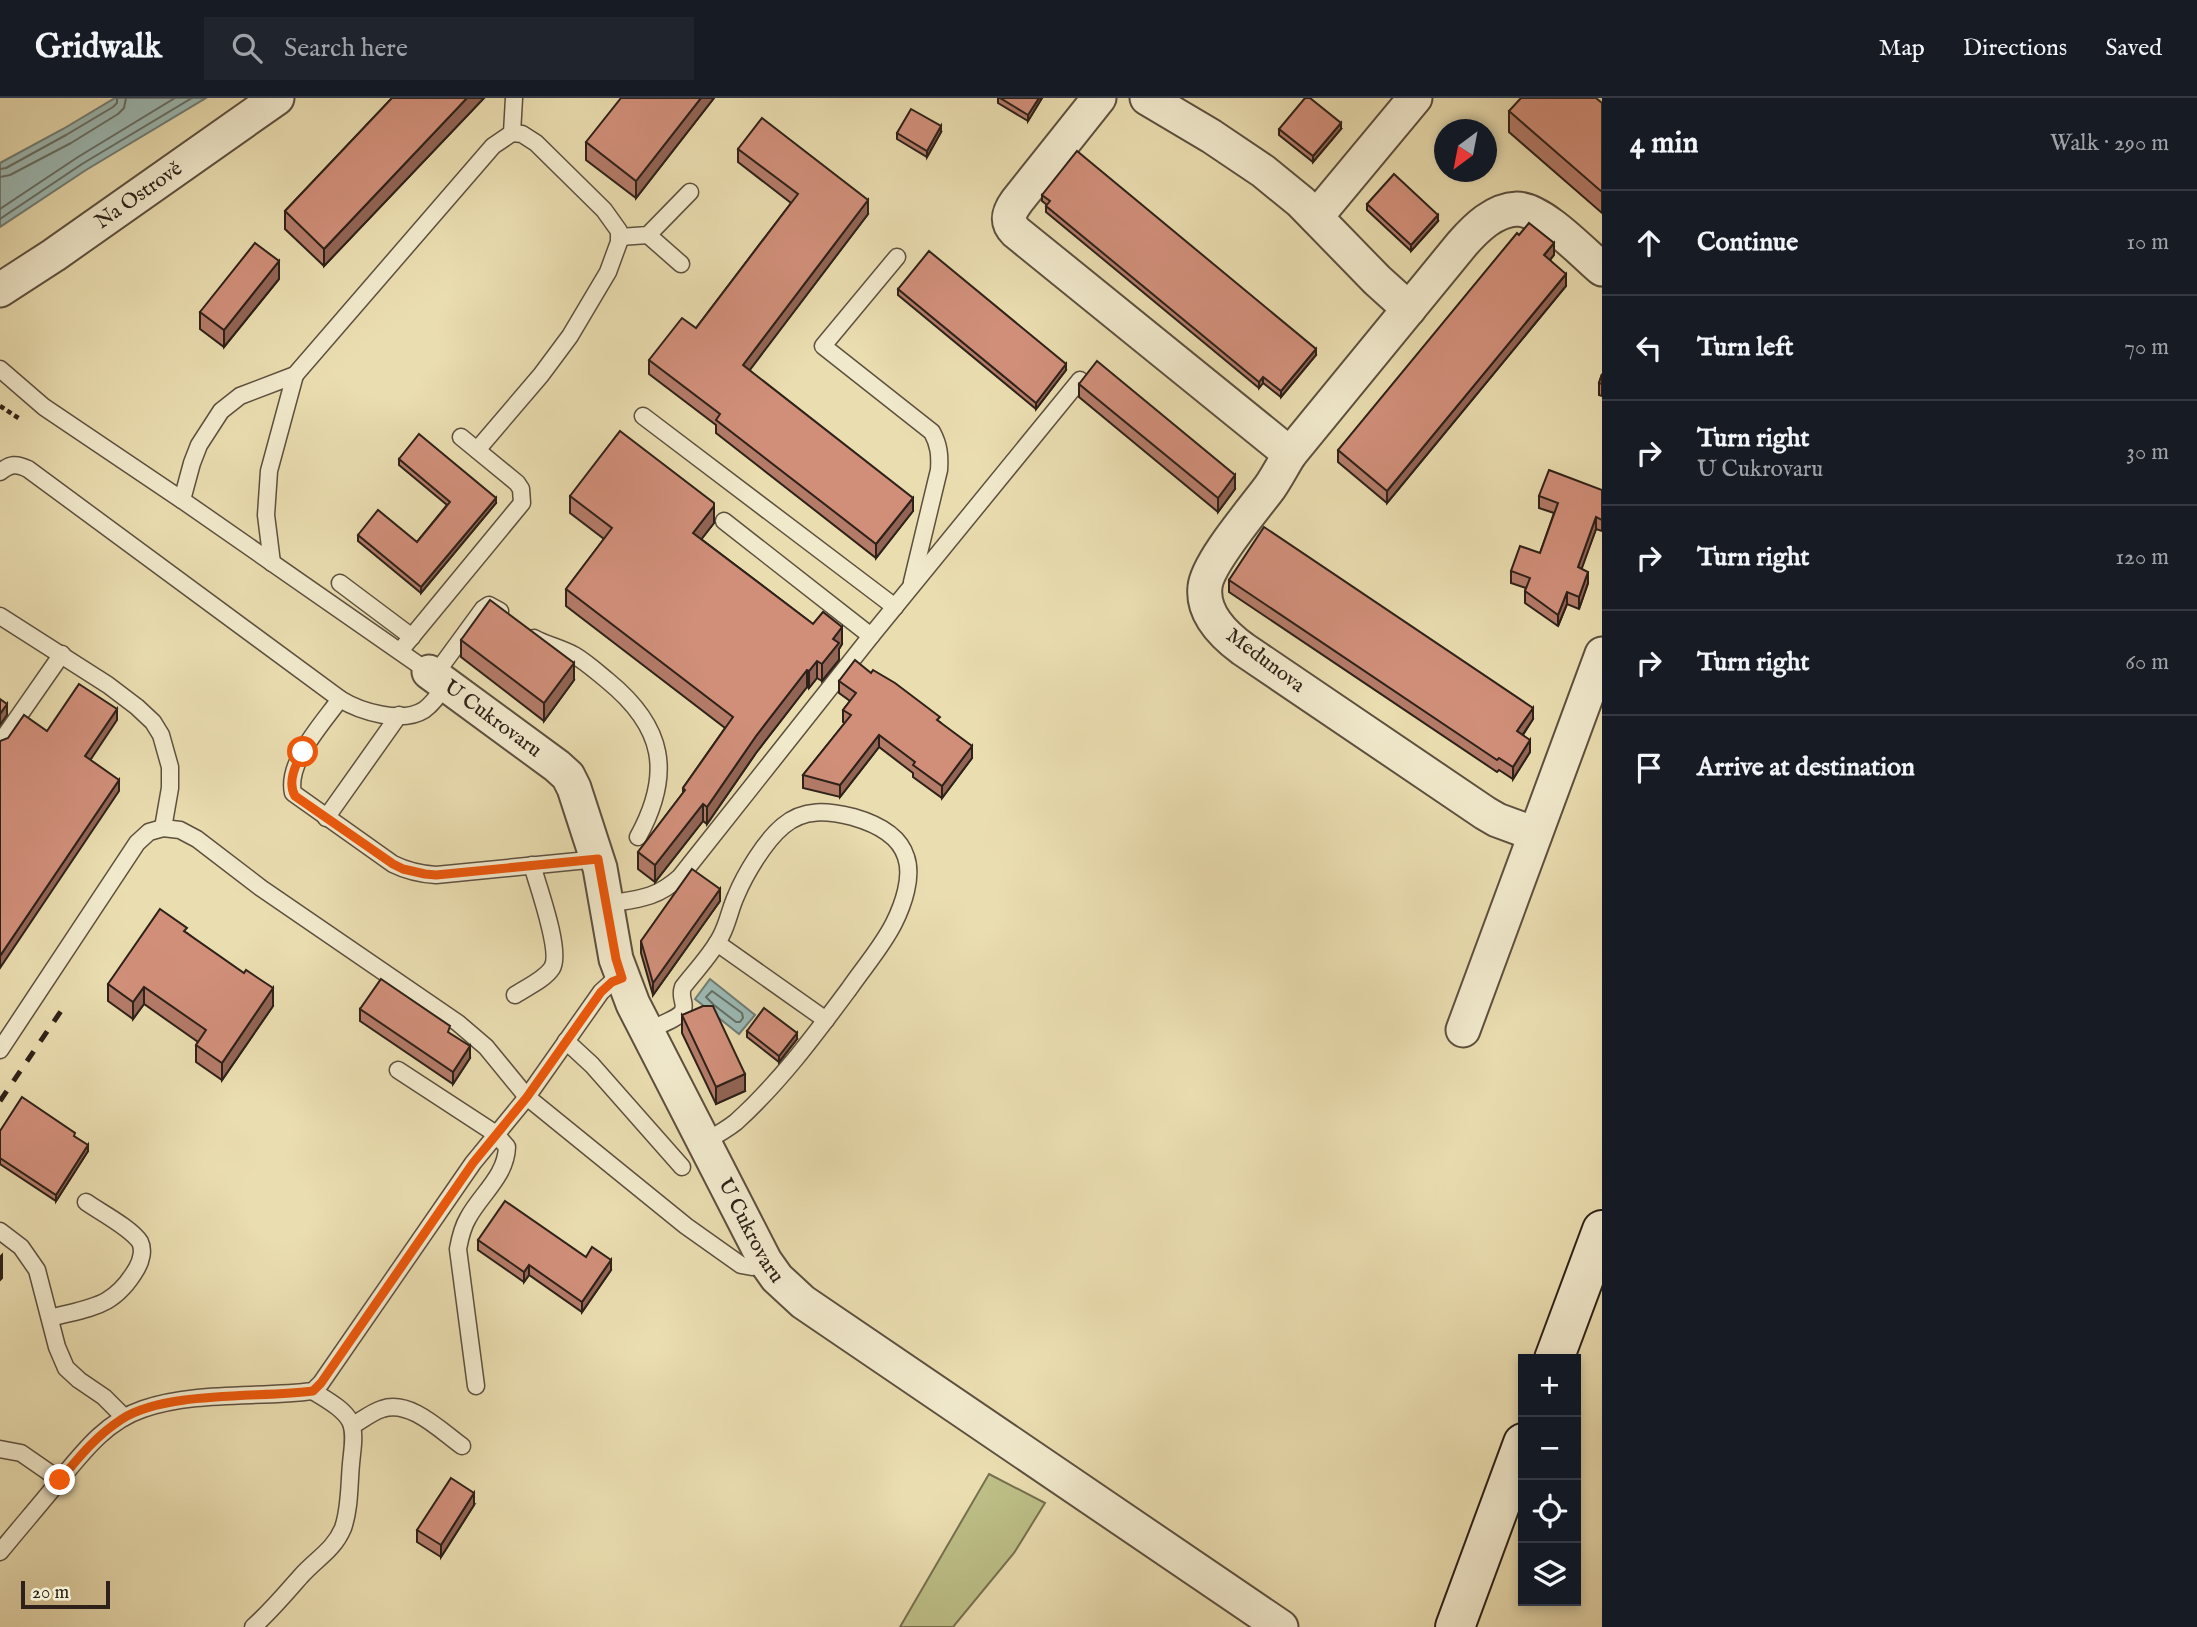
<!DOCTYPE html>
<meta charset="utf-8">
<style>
:root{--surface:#171b24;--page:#20242c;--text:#f1f3f6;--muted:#9ea1a6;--line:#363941}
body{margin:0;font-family:"IM FELL English",serif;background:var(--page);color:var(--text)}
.controls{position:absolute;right:21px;bottom:21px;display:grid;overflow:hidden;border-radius:0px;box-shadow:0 4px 10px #0003}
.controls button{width:63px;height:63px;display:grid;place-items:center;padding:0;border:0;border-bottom:2px solid var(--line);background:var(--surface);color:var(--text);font:35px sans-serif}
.compass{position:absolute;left:1434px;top:21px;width:63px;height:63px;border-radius:50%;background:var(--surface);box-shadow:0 4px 10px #0003;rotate:212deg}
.scale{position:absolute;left:21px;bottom:18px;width:89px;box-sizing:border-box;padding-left:7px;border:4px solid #2e2119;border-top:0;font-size:19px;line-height:24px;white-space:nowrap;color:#2e2119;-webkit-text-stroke:5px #f1e9cc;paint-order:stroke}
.stop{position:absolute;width:21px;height:21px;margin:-16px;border:5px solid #ea580c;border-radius:50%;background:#fff}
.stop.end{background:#ea580c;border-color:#fff;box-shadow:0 2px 7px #0008}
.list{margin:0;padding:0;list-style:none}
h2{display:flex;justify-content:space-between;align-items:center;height:91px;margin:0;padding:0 28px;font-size:30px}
h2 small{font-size:23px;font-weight:400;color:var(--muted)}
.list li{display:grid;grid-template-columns:46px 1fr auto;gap:21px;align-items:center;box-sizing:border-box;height:105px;padding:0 28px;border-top:2px solid var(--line)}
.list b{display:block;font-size:26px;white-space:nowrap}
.list p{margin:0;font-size:23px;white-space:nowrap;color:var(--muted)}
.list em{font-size:23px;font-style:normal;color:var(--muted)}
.icon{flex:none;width:38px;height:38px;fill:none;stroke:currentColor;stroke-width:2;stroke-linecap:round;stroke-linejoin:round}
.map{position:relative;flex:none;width:1602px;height:1529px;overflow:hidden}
header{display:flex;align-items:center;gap:42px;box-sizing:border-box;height:98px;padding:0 35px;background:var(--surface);border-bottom:2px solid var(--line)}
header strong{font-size:33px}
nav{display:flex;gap:38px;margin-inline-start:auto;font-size:24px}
.search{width:490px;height:63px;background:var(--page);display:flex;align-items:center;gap:18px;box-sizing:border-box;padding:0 24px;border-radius:0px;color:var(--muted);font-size:26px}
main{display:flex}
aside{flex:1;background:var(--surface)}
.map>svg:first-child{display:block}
</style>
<header>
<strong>Gridwalk</strong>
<div class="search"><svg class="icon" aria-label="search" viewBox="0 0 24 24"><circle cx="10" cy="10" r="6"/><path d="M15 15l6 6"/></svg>Search here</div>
<nav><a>Map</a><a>Directions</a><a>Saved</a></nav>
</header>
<main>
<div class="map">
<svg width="1602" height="1529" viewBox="0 0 1602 1529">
<rect width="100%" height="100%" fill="#eaddb0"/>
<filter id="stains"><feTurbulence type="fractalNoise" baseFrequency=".00286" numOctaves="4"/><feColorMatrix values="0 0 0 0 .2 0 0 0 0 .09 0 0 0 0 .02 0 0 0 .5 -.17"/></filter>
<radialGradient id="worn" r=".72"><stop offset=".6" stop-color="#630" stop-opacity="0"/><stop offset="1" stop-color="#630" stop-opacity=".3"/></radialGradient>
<!-- green -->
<polygon fill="#bdbf87" stroke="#767050" stroke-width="2" points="989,1376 1045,1405 1014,1455 953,1529 900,1529"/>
<!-- water -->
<g fill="#9cbab5" stroke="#707d77" stroke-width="2">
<polygon points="115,0 206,0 86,72 0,129 0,65 63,31"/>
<polygon points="710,881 755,917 739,936 695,901"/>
</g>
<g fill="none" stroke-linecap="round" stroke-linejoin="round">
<!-- shore -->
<g stroke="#656e67" stroke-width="2">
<polyline points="0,71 6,70 66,37 113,9 117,5 117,0"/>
<polyline points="0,79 10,77 71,45 118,16 124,10 126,0"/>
<polyline points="0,111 78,59 175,0"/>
<polyline points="0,121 82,66 192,0"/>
<polyline points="713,906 706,899 712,893 742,915 743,920 740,924 736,924 714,907"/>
</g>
<defs>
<g id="service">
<polyline points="648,137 681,166"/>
<polyline points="620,139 648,137 690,94"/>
<path d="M897 159 823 248 932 334C939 347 940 357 939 372L912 484"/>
<polyline points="0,271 44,309 182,402"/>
<polyline points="643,318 895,509"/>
<polyline points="477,352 541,277 570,238 608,174 619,144 619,133 604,112 536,45 522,36 512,35"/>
<path d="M0 374C10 366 16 365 28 371L340 601"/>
<polyline points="724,423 871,538"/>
<polyline points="272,465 266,417 269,373 295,277"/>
<polyline points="340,485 412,539"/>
<polyline points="0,518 108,587 137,609 153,624 161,637 170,669 170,690 163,730 180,732 197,741 261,790 458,925 486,949 527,999 686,1128 741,1167 752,1169 765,1163"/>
<path d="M534 540C547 547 561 550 574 557 586 564 597 574 608 583 664 629 673 675 638 739"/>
<polyline points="400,553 522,405 521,391 517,385 461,339"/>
<polyline points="429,574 182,402 192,365 199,347 221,313 240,298 295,277 493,48 512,35 514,0"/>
<polyline points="434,578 483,511 489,507 500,513"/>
<path d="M446 586C440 595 434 605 424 612 402 626 361 614 340 601 323 625 286 664 293 695L393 766C407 773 421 776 436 777L598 761"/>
<polyline points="0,645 62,556"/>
<polyline points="326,720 399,617"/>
<path d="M607 806C637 801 656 801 680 779L871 538 1080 282"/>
<polyline points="717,845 826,922"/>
<path d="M515 897C527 889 544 882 552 870 562 854 538 788 532 767"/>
<path d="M647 933C654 929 681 920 683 912 686 904 679 900 683 889 696 872 712 856 721 838 728 825 730 811 736 798 745 776 765 743 783 728 804 710 828 713 853 719 874 725 899 736 906 759 913 779 903 807 894 825 882 849 864 869 849 891 814 938 780 984 736 1024 726 1032 715 1038 704 1044"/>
<polyline points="566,943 592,967 682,1069"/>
<polyline points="0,952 137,745 149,734 163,730"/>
<path d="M398 972 496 1036 507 1049C506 1078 481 1096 468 1120 462 1130 460 1140 458 1151L476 1288"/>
<polyline points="0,1133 21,1149 37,1172 57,1249 66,1270 79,1282 104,1299 124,1319"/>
<path d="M50 1220C91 1209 114 1210 137 1170 141 1163 144 1152 140 1144 131 1130 100 1114 86 1104"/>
<path d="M352 1328C362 1322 372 1314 382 1311 410 1301 441 1333 462 1348"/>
<polyline points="0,1351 21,1355 60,1382"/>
<path d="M0 1454C18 1432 37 1410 55 1388 80 1358 104 1324 143 1311 195 1293 258 1300 313 1293L321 1285 473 1065 527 999 601 894 612 884 622 880"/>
<path d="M253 1529C271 1513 285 1496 301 1478 316 1461 334 1452 343 1430 350 1410 349 1387 351 1366 352 1353 356 1335 350 1323 343 1310 325 1301 313 1293"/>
</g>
<g id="minor">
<path d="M1099 0 1017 103C1009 114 1005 123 1016 134L1290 356"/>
<polyline points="1147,0 1211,38 1263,73 1301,104 1377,182 1409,211"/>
<polyline points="1316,119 1415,0"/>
<path id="s1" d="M0 192 54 157 277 0"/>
<path id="s2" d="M429 574 557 668 568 678 574 690 600 770 616 861 633 906 765 1163 777 1180 803 1204 1281 1529"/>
<path d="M1535 736 1497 722 1485 715 1243 551C1224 537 1202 515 1205 489 1207 465 1254 411 1270 389 1277 379 1283 367 1290 356L1462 146C1476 130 1494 112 1517 111 1542 111 1583 155 1602 171"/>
<polyline points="1463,932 1602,556"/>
</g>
<g id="secondary">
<polyline points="1554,1261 1602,1132"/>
<polyline points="1455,1529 1523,1345"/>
</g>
</defs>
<!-- service casing -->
<use href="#service" stroke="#5d503f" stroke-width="19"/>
<!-- minor casing -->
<use href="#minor" stroke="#5d503f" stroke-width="37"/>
<!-- secondary casing -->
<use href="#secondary" stroke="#2e2119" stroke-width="42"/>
<!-- path -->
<polyline stroke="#2e2119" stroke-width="4.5" stroke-dasharray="5 3.5" stroke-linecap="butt" points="0,308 20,321"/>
<!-- service -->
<use href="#service" stroke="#f1e9cc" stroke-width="16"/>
<!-- minor -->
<use href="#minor" stroke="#f1e9cc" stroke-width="33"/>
<!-- secondary -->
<use href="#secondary" stroke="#f1e9cc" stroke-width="38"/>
<!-- rail -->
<polyline stroke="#2e2119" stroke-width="5" stroke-dasharray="12 12" stroke-linecap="butt" points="0,1003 61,913"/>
</g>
<!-- wall -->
<g fill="#b47b69" stroke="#2e2119" stroke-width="2">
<polygon points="392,0 484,0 324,168 285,131 285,113"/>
<polygon points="714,0 636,100 586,62 586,44"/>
<polygon points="998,0 1042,0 1028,23 998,5"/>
<polygon points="1602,5 1602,115 1509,34 1509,13"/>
<polygon points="1279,31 1341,31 1313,64 1279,37"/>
<polygon points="941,34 927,59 897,41 897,35"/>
<polygon points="738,51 868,116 749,272 913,413 876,460 716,335 716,327 649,276 649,262 696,230 791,105 738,64"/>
<polygon points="1042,97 1316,257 1281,299 1263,285 1259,290 1046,114 1046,108 1047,107 1042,103"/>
<polygon points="1367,106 1438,123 1411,153 1367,112"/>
<polygon points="1554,157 1550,162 1566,188 1387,405 1338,364 1338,352"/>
<polygon points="279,181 224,249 200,231 200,214"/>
<polygon points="898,191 1066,272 1036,311 898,197"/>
<polygon points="1602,276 1602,298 1599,297 1599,285"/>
<polygon points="1079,286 1235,391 1218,414 1079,299"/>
<polygon points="399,361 496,405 421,495 358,443 358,437 417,444 447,407 399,367"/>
<polygon points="1602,392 1602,433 1596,431 1581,471 1588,485 1579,511 1567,506 1558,528 1525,505 1525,493 1526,490 1511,485 1511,473 1540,455 1554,415 1539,410 1539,398"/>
<polygon points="570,398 714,425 701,441 813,526 842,546 839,551 839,562 822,583 817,580 809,590 807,589 756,655 707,726 703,723 655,784 638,771 638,754 683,695 683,690 725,630 566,508 566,491 604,441 570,415"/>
<polygon points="1229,482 1533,621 1523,637 1530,654 1513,681 1499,672 1497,674 1229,494"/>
<polygon points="461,542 574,582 544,623 461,559"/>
<polygon points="839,583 940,624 972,660 942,700 913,679 913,675 879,649 840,699 803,690 803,677 845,625 843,624 843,612 850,603 839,595"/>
<polygon points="720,803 653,897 641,855 641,843"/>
<polygon points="187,835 273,908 222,982 196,964 196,947 198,944 144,906 133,921 108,903 108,886"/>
<polygon points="360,911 470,960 453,986 360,923"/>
<polygon points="682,917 745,993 716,1006 682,935"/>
<polygon points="747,933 797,941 779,964 747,939"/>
<polygon points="0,1033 75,1039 88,1053 56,1103 0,1066"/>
<polygon points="478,1142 586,1159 611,1172 582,1214 529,1177 524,1184 478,1152"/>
<polygon points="474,1407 441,1459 417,1444 417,1432"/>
</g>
<!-- shaded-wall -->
<g fill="#926455" stroke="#2e2119" stroke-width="2">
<polygon points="467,0 484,0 324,168 324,151"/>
<polygon points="701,0 714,0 636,100 636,83"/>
<polygon points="1039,0 1042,0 1028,23 1028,17"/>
<polygon points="1341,25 1341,31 1313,64 1313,58"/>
<polygon points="941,28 941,34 927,59 927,53"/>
<polygon points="868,102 868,116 743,281 743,267"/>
<polygon points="1438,117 1438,123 1411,153 1411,147"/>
<polygon points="1554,145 1554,157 1544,169 1544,157"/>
<polygon points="279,163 279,181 224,249 224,232"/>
<polygon points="1566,176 1566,188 1387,405 1387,393"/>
<polygon points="1316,251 1316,257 1281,299 1281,293"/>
<polygon points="1066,266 1066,272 1036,311 1036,305"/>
<polygon points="1263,279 1263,285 1259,290 1259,284"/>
<polygon points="1235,377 1235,391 1218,414 1218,400"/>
<polygon points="496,400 496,405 421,495 421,489"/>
<polygon points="913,400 913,413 876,460 876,446"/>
<polygon points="714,408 714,425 693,452 693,435"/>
<polygon points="1596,419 1596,431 1578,481 1578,469"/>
<polygon points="1588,474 1588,485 1579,511 1579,499"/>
<polygon points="1567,494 1567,506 1558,528 1558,517"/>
<polygon points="842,529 842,546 839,551 839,562 822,583 822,566 833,541"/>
<polygon points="817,563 817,580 809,590 809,573"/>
<polygon points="574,565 574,582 544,623 544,605"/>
<polygon points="807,572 807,589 756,655 707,726 707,709 756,638"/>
<polygon points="7,606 7,617 0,627 0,616"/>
<polygon points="1533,610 1533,621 1517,645 1517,633"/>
<polygon points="117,611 117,622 85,670 85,658"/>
<polygon points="879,637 879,649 840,699 840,687"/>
<polygon points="1530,642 1530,654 1513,681 1513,669"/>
<polygon points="972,648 972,660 942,700 942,688"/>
<polygon points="119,682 119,693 0,870 0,858"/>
<polygon points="703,706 703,723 655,784 655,767"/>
<polygon points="720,791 720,803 653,897 653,885"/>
<polygon points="144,889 144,906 133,921 133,904"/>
<polygon points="273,890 273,908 222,982 222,965"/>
<polygon points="797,935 797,941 779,964 779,958"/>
<polygon points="470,948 470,960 453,986 453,974"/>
<polygon points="745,976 745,993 716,1006 716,989"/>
<polygon points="88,1047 88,1053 56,1103 56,1097"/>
<polygon points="2,1157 2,1180 0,1182 0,1159"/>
<polygon points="611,1162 611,1172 582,1214 582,1204"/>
<polygon points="529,1167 529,1177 524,1184 524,1174"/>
<polygon points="474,1395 474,1407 441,1459 441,1447"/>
</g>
<!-- building -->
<g fill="#d18f7a" stroke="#2e2119" stroke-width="2">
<polygon points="392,0 467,0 324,151 285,113"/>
<polygon points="621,0 701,0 636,83 586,44"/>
<polygon points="1000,0 1039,0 1028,17"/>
<polygon points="1305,0 1310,0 1341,25 1313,58 1279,31"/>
<polygon points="1521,0 1596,0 1602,5 1602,94 1509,13"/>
<polygon points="911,11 941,28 927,53 897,35"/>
<polygon points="762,20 868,102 743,267 913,400 876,446 716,322 720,316 649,262 682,220 696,230 798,96 738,51"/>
<polygon points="1077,53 1316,251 1281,293 1263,279 1259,284 1046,108 1050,103 1042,97"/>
<polygon points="1394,76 1438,117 1411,147 1367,106"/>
<polygon points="1529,125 1554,145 1544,157 1566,176 1387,393 1338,352 1517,135 1519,137"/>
<polygon points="255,145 279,163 224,232 200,214"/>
<polygon points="929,153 1066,266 1036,305 898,191"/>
<polygon points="1097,263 1235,377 1218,400 1079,286"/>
<polygon points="1602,276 1602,286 1599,285"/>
<polygon points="620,333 714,405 714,408 693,435 813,526 823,514 842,529 833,541 839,545 822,566 817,563 809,573 807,572 756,638 707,709 703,706 655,767 638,754 685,692 683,690 733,619 566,491 612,430 570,398"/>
<polygon points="419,336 496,400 421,489 358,437 378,412 417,444 450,404 399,361"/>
<polygon points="1549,372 1602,392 1602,422 1596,419 1578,469 1588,474 1579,499 1567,494 1558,517 1525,493 1530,480 1511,473 1520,448 1540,455 1558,405 1539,398"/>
<polygon points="1264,429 1533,610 1517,633 1530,642 1513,669 1499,660 1497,662 1229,482"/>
<polygon points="490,502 574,565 544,605 461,542"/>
<polygon points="855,562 871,575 873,572 895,585 940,619 937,622 972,648 942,688 913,667 915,664 879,637 840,687 803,677 851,617 843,612 856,595 839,583"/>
<polygon points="79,586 117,611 85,658 119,682 0,858 0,643 8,640 24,617 47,633"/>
<polygon points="0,601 7,606 0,616"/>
<polygon points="692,771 720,791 653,885 641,843"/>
<polygon points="160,811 187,830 184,833 244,875 246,872 273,890 222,965 196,947 206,932 144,889 133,904 108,886"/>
<polygon points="381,881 450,928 448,934 470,948 453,974 360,911"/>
<polygon points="703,908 713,908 745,976 716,989 682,917"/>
<polygon points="764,910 797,935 779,958 747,933"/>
<polygon points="22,999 75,1035 74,1038 88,1047 56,1097 0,1060 0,1033"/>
<polygon points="505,1103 586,1159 592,1149 611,1162 582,1204 529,1167 524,1174 478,1142"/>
<polygon points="451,1380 474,1395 441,1447 417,1432"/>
</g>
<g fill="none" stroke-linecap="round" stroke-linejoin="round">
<!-- route -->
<path stroke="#ea580c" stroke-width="9" d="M60 1382C79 1359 97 1337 122 1321 166 1293 259 1300 313 1293L321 1285 473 1065 527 999 601 894 612 884 622 880 616 861 598 761 436 777 425 776 403 771 393 766 295 698C287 684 295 667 303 654"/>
</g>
<g text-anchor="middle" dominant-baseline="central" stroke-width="7" stroke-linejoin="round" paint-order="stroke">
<!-- street labels -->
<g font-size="21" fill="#2e2119" stroke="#f1e9cc">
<text stroke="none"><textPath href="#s1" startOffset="168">Na Ostrově</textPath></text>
<text transform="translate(1265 563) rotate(37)">Medunova</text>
<text stroke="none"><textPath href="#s2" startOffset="79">U Cukrovaru</textPath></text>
<text stroke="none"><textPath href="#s2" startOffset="667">U Cukrovaru</textPath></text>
</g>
</g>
<rect width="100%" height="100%" filter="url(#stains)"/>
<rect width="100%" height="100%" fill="url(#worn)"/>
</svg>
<div class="controls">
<button>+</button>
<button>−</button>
<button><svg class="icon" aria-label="locate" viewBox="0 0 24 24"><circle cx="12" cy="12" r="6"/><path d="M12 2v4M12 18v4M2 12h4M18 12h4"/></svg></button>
<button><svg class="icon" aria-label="layers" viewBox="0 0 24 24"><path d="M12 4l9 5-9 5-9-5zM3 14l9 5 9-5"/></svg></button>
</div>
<svg class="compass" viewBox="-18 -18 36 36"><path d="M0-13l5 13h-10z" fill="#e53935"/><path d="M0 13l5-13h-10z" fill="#9ea1a6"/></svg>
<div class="scale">20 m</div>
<div class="stop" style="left:303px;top:654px"></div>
<div class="stop end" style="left:60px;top:1382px"></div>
</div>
<aside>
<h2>4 min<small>Walk · 290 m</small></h2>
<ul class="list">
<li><svg class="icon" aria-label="ahead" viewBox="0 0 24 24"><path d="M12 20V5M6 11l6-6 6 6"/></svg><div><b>Continue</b></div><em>10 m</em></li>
<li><svg class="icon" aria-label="left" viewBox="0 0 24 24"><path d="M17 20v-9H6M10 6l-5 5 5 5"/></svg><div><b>Turn left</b></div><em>70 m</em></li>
<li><svg class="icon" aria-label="right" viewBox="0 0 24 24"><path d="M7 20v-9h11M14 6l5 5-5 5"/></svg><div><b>Turn right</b><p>U Cukrovaru</p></div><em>30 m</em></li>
<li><svg class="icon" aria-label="right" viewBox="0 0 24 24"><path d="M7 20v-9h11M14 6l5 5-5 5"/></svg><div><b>Turn right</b></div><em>120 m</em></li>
<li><svg class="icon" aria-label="right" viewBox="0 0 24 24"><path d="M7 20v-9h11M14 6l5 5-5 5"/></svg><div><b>Turn right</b></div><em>60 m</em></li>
<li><svg class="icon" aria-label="arrive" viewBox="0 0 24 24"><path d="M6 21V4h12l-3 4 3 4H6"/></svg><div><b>Arrive at destination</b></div></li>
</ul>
</aside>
</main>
